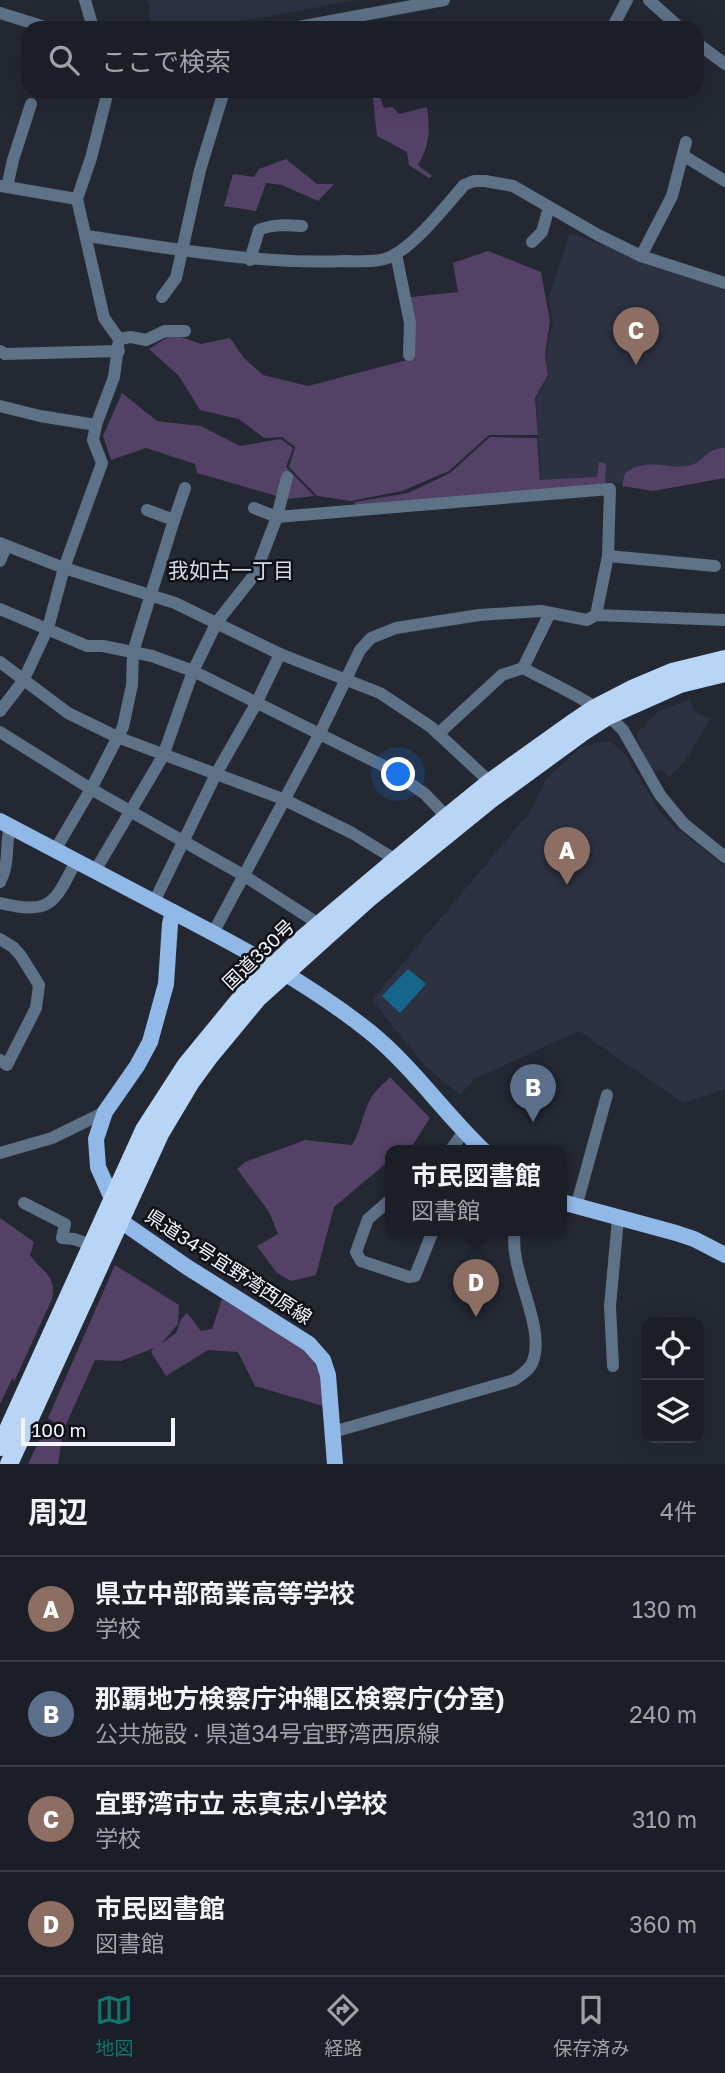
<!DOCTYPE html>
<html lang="ja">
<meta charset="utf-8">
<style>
:root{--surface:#1b1e26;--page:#282b32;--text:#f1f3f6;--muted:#a0a2a7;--line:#393c43;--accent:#0f766e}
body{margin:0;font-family:"Golos Text","Noto Sans JP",sans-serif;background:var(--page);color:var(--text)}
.controls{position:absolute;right:21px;bottom:21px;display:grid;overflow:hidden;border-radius:14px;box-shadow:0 7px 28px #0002}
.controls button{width:63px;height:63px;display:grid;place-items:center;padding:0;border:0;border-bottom:2px solid var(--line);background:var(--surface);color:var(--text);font:35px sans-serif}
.scale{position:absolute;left:21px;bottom:18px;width:154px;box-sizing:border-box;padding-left:7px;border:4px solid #f2f4fc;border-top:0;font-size:19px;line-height:24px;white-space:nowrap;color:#f2f4fc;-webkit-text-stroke:5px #0f1116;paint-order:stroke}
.you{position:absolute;left:399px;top:775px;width:24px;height:24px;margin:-18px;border:5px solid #fff;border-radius:50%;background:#1a73e8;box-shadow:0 0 0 10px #1a73e833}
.badge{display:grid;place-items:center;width:46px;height:46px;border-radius:50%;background:var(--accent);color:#fff;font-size:23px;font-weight:700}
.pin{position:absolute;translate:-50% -58px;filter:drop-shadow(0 2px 4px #0008)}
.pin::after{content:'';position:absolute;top:37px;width:24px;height:21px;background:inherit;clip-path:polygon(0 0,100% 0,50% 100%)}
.popup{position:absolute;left:385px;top:1145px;width:182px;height:91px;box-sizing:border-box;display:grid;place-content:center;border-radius:14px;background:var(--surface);filter:drop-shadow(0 2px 5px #0005);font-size:23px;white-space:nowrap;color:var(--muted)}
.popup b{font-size:26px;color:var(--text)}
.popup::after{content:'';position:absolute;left:50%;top:100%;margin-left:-14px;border:14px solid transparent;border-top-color:var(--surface)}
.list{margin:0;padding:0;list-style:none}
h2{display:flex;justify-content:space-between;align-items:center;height:91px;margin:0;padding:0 28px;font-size:30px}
h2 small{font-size:23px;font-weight:400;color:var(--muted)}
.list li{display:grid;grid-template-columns:46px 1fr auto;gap:21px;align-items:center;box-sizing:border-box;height:105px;padding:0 28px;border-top:2px solid var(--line)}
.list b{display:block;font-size:26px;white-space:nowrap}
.list p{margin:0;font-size:23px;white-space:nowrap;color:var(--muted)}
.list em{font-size:23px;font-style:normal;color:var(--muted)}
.icon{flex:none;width:38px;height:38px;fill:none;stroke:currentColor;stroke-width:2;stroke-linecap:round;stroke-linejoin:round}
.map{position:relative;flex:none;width:725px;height:1464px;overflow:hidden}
.search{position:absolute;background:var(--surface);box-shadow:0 7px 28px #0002;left:21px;right:21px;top:21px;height:77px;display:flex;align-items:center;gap:18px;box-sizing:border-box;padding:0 24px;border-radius:21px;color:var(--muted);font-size:26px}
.sheet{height:511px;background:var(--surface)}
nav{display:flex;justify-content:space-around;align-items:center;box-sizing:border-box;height:98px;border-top:2px solid var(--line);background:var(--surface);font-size:19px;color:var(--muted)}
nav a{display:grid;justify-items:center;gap:4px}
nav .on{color:var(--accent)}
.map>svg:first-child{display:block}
</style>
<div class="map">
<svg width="725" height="1464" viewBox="0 0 725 1464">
<rect width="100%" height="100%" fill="#242833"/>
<!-- built -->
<g fill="#2d3243">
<polygon points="147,0 357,0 203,28 154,28 148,18 150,6"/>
<polygon points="570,233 725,290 725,469 542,493 536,399 549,375 546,355 553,321 548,299"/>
<polygon points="690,700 695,712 710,719 685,761 669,777 661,769 654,771 649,767 637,737 638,730 644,727 658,711"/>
<polygon points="610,741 625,754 660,812 678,832 682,832 725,867 725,1089 683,1103 579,1031 476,1078 460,1095 424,1065 372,1000 529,813 547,778 581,747"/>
</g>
<!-- green -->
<g fill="#544166">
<path d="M372 91H378L384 108 393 107 399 114 427 107C430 130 430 144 418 165L432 176 429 178 409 165 407 152 377 136Z"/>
<polygon points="286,159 317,184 334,184 318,201 282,185 266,183 256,211 224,206 233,174 254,177 259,169"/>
<polygon points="488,251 541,272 550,321 545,355 548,375 535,398 538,435 489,435 449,471 402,491 351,501 317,496 289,467 295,447 282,437 264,438 239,419 200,410 179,376 149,349 169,336 181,337 201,344 230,338 244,358 263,375 308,386 415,358 411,297 458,292 453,263"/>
<polygon points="122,393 157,421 201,426 240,446 281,439 293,448 286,467 314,496 287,499 197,473 195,464 146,448 111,460 103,436"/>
<polygon points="490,437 537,438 540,480 597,477 599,462 606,464 605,487 355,505 355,502 408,493 450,473"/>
<path d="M725 448V478L653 491 622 486 625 473C650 456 666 471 691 465 705 461 704 449 725 448Z"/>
<path d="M390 1077 430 1118 409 1151H390V1160L334 1207 316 1275 291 1281 276 1272 257 1246 278 1234 269 1212 237 1169 245 1162 305 1140 352 1145C362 1128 362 1114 371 1098 375 1090 384 1084 390 1077Z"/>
<path d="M0 1218 34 1242 30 1255C42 1273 57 1274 52 1299L14 1382 13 1377 0 1404Z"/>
<polygon points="115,1265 179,1305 178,1324 161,1344 176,1333 181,1319 187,1313 201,1331 212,1329 222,1299 309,1351 323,1381 323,1406 255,1386 238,1352 208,1350 166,1376 151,1352 154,1348 121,1361 95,1360 64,1429 48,1418"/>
<polygon points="43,1432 62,1439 58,1464 28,1464"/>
</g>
<!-- water -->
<polygon fill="#16668b" points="408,969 426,984 400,1013 382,996"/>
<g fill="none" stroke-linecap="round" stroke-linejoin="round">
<!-- minor -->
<g stroke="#5d7187" stroke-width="12">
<polyline points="85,0 93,28"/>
<polyline points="649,0 680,28"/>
<polyline points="0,13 48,28"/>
<polyline points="293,28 444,0"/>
<polyline points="612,28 627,0"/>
<polyline points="697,43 725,64"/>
<polyline points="237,91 260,91"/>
<polyline points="684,156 725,181"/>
<polyline points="1,186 77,199"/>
<polyline points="7,187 13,160 31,104"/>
<path d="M86 236C172 248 258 265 345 261 361 261 379 263 392 256 415 245 447 205 464 185L474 181H485L513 186 598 235 641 256 725 283"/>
<polyline points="532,242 542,232 549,207"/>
<polyline points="396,254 410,323 409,355"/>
<polyline points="641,256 672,196 686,142"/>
<path d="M250 260 259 230C272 224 288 225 302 226"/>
<polyline points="162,297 176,278 200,170 224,91"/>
<polyline points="119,339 131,337 146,340 165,331 185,331"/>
<polyline points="0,351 5,354 119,351"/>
<polyline points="0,406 40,416 96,425"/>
<polyline points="254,508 277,517 610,489 608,556"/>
<polyline points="174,520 185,488"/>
<polyline points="0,543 64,568 175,603 280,654 380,693 431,727 490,782"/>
<polyline points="0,561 6,547"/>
<polyline points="0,609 87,646 103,646 152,656 193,671 386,767 425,794 447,817"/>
<polyline points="596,615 608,556 715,566"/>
<polyline points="0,662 68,713 117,737 283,799 352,833 396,860"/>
<path d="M523 668C556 686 596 702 623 730L660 795 684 824 725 857"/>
<polyline points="0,711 23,681 48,628 64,568 102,463 93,440 96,425 114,377 119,339 104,318 77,199 91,158 108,91"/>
<polyline points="0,732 91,789 243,875 319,924"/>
<polyline points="438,734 502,675 523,668 550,613"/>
<polyline points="55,850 91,789 123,727 132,685 133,652 174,520 147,510"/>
<polyline points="95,871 163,756 193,671 217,622 255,574 277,517 287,477"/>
<path d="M0 882C10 864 5 846 10 826"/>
<polyline points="154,902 216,774 256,704 280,654"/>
<path d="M0 903C51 915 54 904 76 861"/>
<polyline points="213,933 319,735 360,650 371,638 396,628 479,615 541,611 587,620 596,615 725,620"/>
<polyline points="0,939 13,947 21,956 39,985 36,1008 7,1065 0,1060"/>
<polyline points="450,1151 465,1130"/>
<polyline points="0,1153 52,1138 105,1112"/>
<polyline points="390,1200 368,1219 356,1252 361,1261 409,1277 415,1276 433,1231"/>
<polyline points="24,1203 65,1224 62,1238 74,1239 91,1245"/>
<polyline points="576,1207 607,1095"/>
<polyline points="613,1366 610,1306 618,1219"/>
<path d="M333 1432 514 1380C521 1375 530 1370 533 1361 546 1326 508 1269 515 1231"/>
</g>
<!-- major -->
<g stroke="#91b9e8" stroke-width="16">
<path d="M0 821C58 851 116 882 175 913 242 948 310 984 370 1032 413 1067 444 1113 484 1151"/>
<polyline points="173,912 170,924 166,984 150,1042 137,1066 105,1112 96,1139 98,1167 121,1219 125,1224 187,1267 309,1344 323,1360 328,1375 335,1464"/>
<polyline points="562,1202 676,1233 694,1239 725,1255"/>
</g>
<!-- highway -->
<g stroke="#b8d5f6" stroke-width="18">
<polyline points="0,1447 144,1130 186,1065 245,993 295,945 447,817 490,782 571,724 595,708 634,688 672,672 725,659"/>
<polyline points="9,1464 160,1134 191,1082 210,1056 258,998 368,899 490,800 583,732 608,716 680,684 725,673"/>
</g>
</g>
<g text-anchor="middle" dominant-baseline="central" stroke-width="5" stroke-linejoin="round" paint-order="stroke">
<!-- street labels -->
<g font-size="19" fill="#f2f4fc" stroke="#0f1116">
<text transform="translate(258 954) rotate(-44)">国道330号</text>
<text transform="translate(229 1266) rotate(33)">県道34号宜野湾西原線</text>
</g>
<!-- neighbourhood labels -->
<g font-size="21" fill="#d6dbea" stroke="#0f1116">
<text x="231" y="570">我如古一丁目</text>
</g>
</g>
</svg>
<div class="controls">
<button><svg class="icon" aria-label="locate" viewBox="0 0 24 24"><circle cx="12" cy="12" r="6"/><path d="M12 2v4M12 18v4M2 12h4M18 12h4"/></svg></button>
<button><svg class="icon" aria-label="layers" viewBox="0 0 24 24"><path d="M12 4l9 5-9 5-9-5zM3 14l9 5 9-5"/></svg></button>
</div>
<div class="scale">100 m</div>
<div class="you"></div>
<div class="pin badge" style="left:567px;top:885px;background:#8d6e63">A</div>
<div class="pin badge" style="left:533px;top:1122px;background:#5c6f8a">B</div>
<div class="pin badge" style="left:636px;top:365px;background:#8d6e63">C</div>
<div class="pin badge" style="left:476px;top:1317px;background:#8d6e63">D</div>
<div class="popup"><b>市民図書館</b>図書館</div>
<div class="search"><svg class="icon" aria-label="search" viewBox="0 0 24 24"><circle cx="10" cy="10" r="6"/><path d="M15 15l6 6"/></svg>ここで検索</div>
</div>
<section class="sheet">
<h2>周辺<small>4件</small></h2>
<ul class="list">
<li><span class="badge" style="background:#8d6e63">A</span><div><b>県立中部商業高等学校</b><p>学校</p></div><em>130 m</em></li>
<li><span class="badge" style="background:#5c6f8a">B</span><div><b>那覇地方検察庁沖縄区検察庁(分室)</b><p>公共施設 · 県道34号宜野湾西原線</p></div><em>240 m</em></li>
<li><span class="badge" style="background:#8d6e63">C</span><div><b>宜野湾市立 志真志小学校</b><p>学校</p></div><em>310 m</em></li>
<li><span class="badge" style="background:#8d6e63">D</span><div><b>市民図書館</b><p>図書館</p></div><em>360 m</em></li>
</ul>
</section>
<nav>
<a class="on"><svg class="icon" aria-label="map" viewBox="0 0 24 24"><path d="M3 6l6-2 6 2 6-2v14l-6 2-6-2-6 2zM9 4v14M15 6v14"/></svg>地図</a>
<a><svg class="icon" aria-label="directions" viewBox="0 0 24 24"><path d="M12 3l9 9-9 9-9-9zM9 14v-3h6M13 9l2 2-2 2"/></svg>経路</a>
<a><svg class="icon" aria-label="saved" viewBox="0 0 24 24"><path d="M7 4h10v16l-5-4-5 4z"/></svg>保存済み</a>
</nav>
